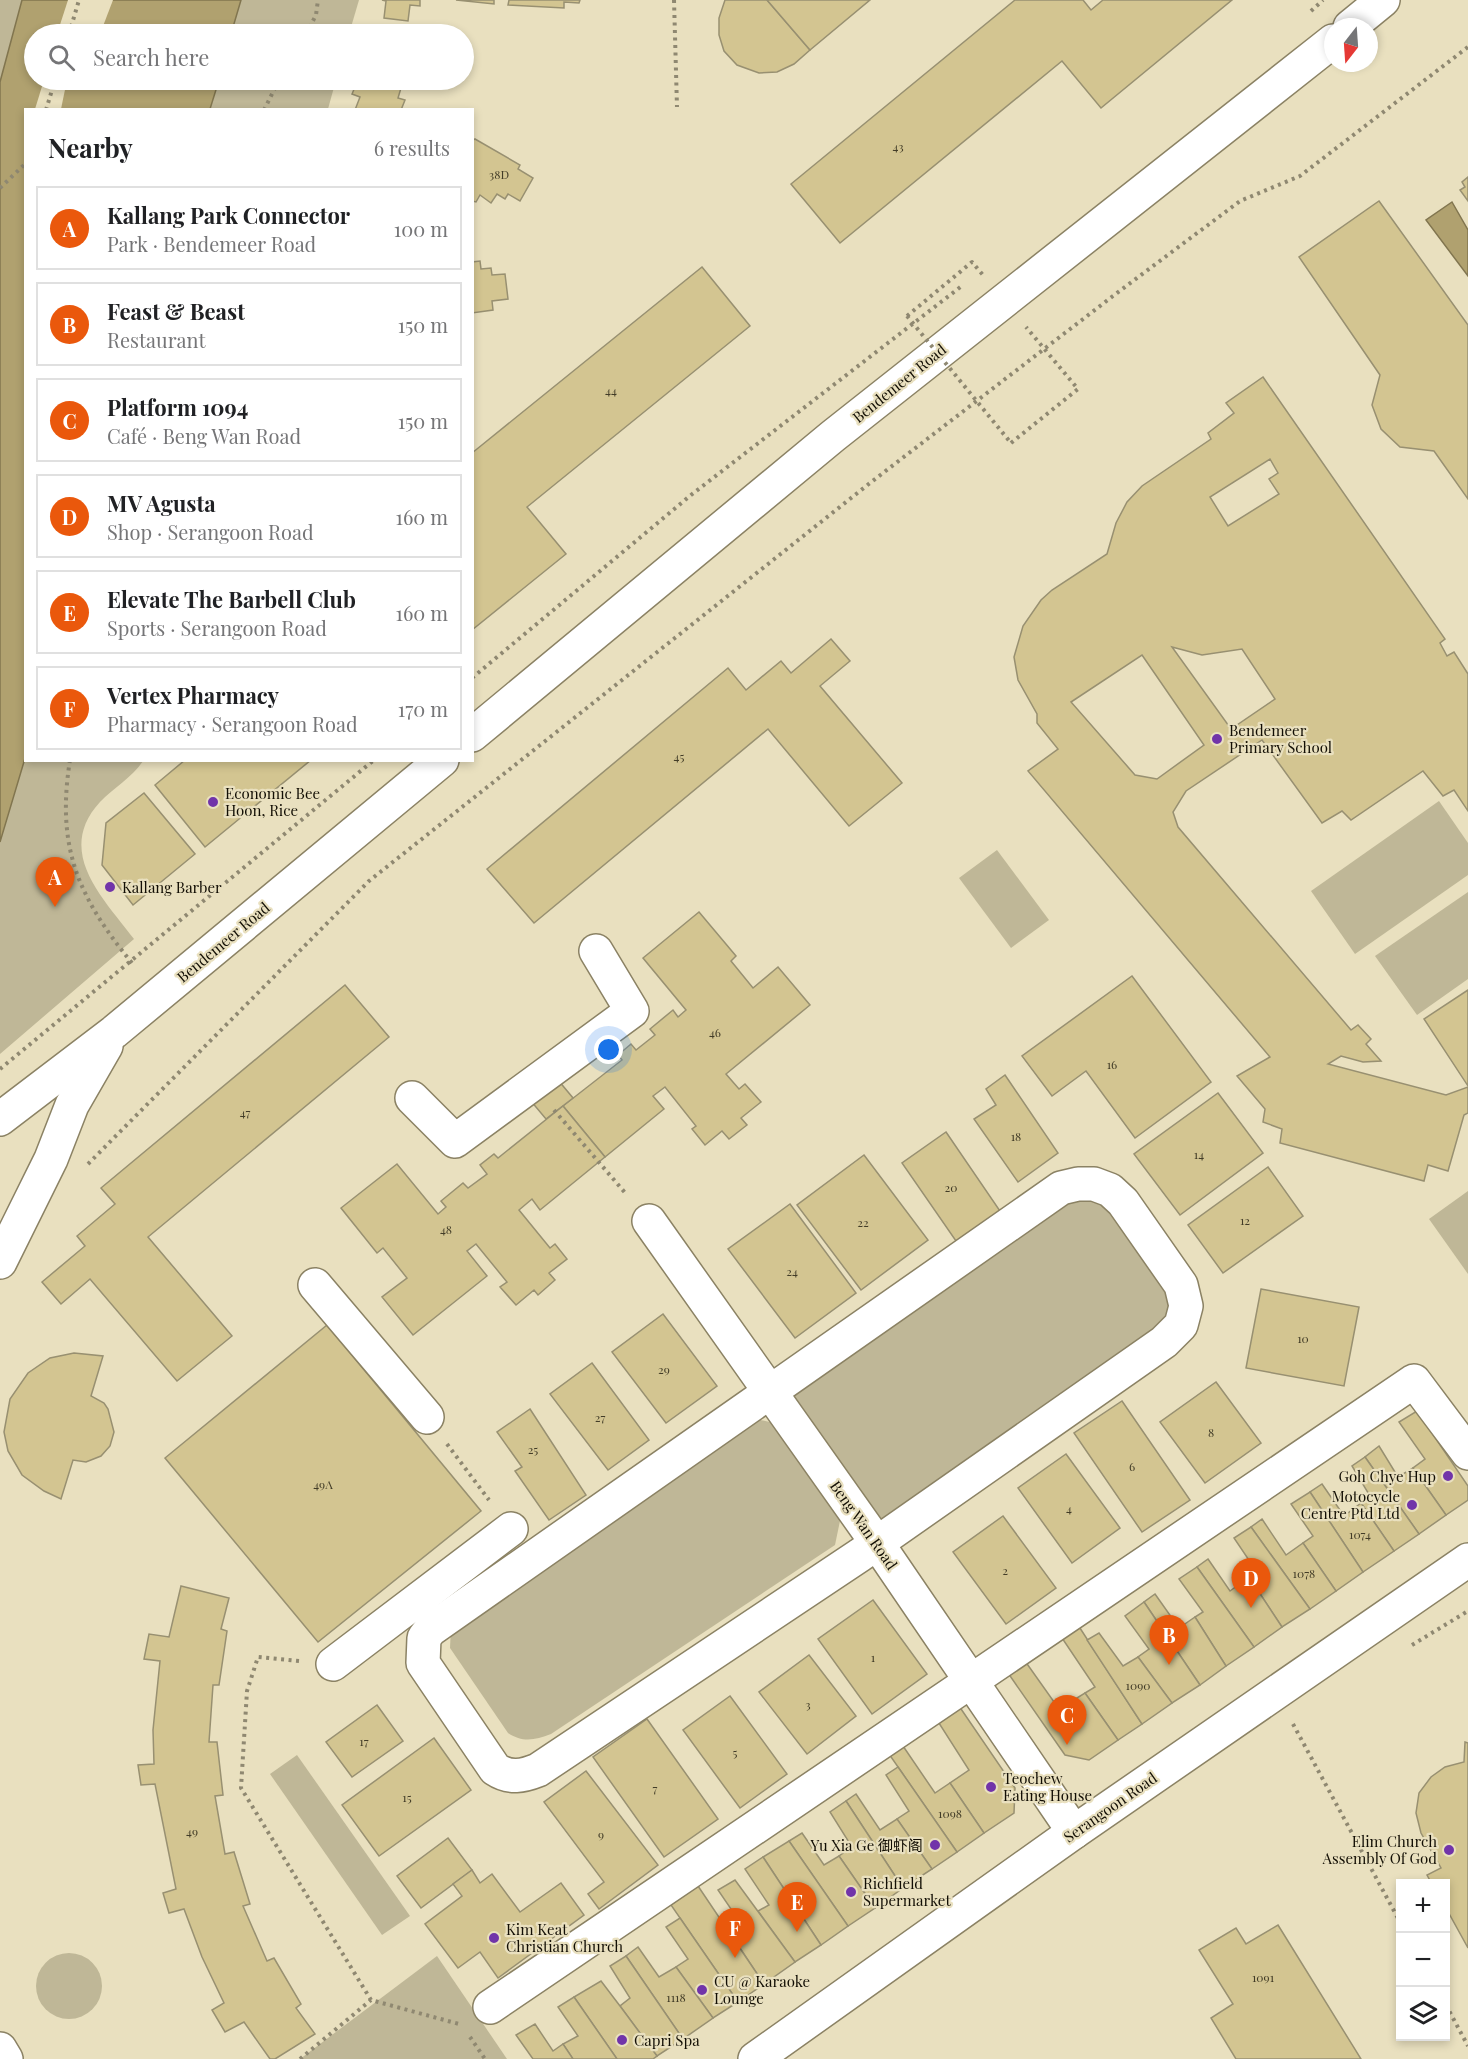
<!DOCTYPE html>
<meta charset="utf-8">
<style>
:root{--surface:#fff;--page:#f6f6f6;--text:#202124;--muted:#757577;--line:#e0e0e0;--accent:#ea580c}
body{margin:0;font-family:"Playfair Display","Noto Sans SC",serif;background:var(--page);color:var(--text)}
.controls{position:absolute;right:18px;bottom:18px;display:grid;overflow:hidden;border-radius:0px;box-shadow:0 3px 9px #0003}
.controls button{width:54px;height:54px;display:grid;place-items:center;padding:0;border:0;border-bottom:2px solid var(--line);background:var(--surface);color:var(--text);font:30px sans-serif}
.compass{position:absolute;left:1324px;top:18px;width:54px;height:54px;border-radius:50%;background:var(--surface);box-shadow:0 3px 9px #0003;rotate:197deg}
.you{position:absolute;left:609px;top:1050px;width:21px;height:21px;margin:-15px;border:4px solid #fff;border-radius:50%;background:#1a73e8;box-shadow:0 0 0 9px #1a73e833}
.badge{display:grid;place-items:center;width:39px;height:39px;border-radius:50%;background:var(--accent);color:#fff;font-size:20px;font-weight:700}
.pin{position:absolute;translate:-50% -50px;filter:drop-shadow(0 2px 3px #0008)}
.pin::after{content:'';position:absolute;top:32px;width:21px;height:18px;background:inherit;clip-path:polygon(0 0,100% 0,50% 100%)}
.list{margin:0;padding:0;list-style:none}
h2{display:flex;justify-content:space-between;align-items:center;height:78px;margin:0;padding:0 24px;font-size:26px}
h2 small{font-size:20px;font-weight:400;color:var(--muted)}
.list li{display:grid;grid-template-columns:39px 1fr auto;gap:18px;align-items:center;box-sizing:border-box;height:84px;margin:0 12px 12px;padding:0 12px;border:2px solid var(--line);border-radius:0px}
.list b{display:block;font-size:22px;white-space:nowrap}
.list p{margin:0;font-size:20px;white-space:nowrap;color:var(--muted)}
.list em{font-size:20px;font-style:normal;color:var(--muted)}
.icon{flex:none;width:33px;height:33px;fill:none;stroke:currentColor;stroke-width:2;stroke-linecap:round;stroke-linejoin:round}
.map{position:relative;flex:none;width:1468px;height:2059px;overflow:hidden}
.search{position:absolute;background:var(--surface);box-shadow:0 3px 9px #0003;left:24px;top:24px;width:450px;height:66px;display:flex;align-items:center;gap:15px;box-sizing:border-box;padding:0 21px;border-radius:33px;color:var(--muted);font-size:22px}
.panel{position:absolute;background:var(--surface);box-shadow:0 3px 9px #0003;left:24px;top:108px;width:450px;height:654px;border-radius:0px}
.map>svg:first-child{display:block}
</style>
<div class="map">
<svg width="1468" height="2059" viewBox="0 0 1468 2059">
<rect width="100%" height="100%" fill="#e9e0bf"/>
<!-- green -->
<g fill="#bfb797">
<polygon points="0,0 22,0 0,82"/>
<polygon points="241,0 359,0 349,34 231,34"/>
<polygon points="219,80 336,80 328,109 210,110"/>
<path d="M25 755 26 760 143 761C133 777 113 788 100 802 54 852 104 899 134 939L0 1054V842Z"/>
<polygon points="1439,801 1468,843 1468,875 1355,954 1311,891"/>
<polygon points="997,850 1049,920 1011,948 959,878"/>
<polygon points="1468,892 1468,979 1417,1015 1375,956"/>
<polygon points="1468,1191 1468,1274 1429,1219"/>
<polygon points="1098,1192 1166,1281 1170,1302 1165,1320 1149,1337 878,1523 787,1393 1057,1199"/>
<path d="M756 1419 783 1425 841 1516 835 1545 551 1734C535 1740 523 1743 508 1733L450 1648 451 1627Z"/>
<polygon points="297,1755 410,1916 382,1935 270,1774"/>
<circle cx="69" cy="1986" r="33"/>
<polygon points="437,1956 507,2059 300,2059"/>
</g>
<!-- water -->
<g fill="#b0a16f" stroke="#81754f" stroke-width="1.5">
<polygon points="22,0 241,0 231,34 34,34 34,80 219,80 210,109 26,110 26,755 0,842 0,82"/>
<polygon points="1452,202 1468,230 1468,276 1426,220"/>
</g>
<!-- pier -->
<g fill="#e9e0bf">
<polygon points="68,0 113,0 100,34 57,34"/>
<polygon points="44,80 67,80 61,109 35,109"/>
</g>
<!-- building -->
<g fill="#d3c591" stroke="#989071" stroke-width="1.5" fill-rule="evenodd">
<polygon points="382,0 420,0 420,6 410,5 408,21 384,18 386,1"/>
<polygon points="456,0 494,0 494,4"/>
<polygon points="509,0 580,0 579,3 564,2 564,8 508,5"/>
<polygon points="725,0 767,0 810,50 794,64 777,72 759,73 737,65 724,51 719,35 719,18"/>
<polygon points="767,0 870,0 810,50"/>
<polygon points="1015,0 1083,0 1091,10 1103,0 1232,0 1101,108 1062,61 840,243 791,184"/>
<polygon points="358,80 396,80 394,86 401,88 398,98 405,100 401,110 355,110 360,97 352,94"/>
<polygon points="475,139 520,165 518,169 533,178 520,201 508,194 505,199 497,194 491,203 480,195 476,202 472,201 472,141"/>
<polygon points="1468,177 1468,201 1460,190 1465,187 1462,182"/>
<polygon points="1379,201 1468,325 1468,499 1434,451 1400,447 1381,429 1372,405 1380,375 1299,257"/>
<polygon points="480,261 481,269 491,268 492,275 505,274 508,299 492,301 493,310 472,313 472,262"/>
<polygon points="702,267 750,326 527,507 566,554 472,630 472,453"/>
<path d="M1263 377 1445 639 1440 643 1447 656 1454 652 1468 674V811L1454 790 1443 796 1423 771 1351 820 1342 811 1322 823 1262 740 1186 791 1173 812 1178 827 1351 1030 1358 1025 1371 1039 1366 1044 1381 1061 1363 1062 1341 1056 1328 1064 1446 1095 1468 1087V1113L1464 1115 1448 1171 1428 1165 1424 1181 1280 1143 1282 1129 1263 1122 1265 1109 1237 1076 1270 1057 1028 771 1058 749 1037 723V714L1018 680 1014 657 1023 626 1041 600 1052 590 1107 554 1116 523 1127 502 1142 486 1211 439 1208 433 1234 413 1226 403ZM1270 459 1278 473 1269 479 1279 494 1228 526 1210 497ZM1172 647 1202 655 1242 649 1275 699 1231 729ZM1142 655 1204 745 1157 779 1135 775 1071 702Z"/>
<polygon points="831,639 850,661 820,686 902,783 849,826 768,729 534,923 487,869 728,668 746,690 781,661 791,673"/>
<polygon points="185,760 311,760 205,847 155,785"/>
<polygon points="144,793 195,854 133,905 102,865 106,823"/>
<polygon points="699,912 736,956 731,961 753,988 778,967 810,1005 726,1074 739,1089 745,1084 761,1102 741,1118 747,1125 729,1139 722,1131 705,1145 692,1129 696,1126 665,1087 653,1096 664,1109 605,1157 563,1106 622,1060 618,1055 631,1044 636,1050 655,1035 650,1029 673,1010 678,1017 686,1010 643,958"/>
<polygon points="1132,976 1211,1082 1135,1138 1086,1071 1052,1096 1022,1056"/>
<polygon points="345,985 389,1037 148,1237 232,1336 177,1381 90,1279 61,1304 42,1282 85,1246 77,1236 115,1204 101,1188"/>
<polygon points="1468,990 1468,1086 1424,1019"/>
<polygon points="553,1074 573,1098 546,1119 525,1094"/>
<polygon points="1005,1075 1058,1153 1018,1182 974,1119 996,1105 986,1089"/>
<polygon points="1218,1093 1263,1153 1180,1215 1134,1154"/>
<polygon points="563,1106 605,1157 540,1210 532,1199 519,1210 550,1248 555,1244 567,1259 549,1273 555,1280 538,1295 534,1290 516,1305 500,1287 507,1282 476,1244 467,1251 487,1276 413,1335 382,1297 407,1278 383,1248 377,1253 341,1208 397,1164 438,1214 446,1207 441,1201 463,1183 468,1188 487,1174 480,1165 494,1154 498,1158"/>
<polygon points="946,1132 1000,1211 956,1241 902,1163"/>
<polygon points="864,1155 928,1240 861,1290 797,1205"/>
<polygon points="1268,1167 1303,1216 1223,1273 1188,1225"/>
<polygon points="790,1204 856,1293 795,1338 728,1249"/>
<polygon points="1261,1289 1359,1307 1344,1386 1246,1368"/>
<polygon points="663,1314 717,1386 666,1423 612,1352"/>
<polygon points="327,1325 481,1511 318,1642 165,1458"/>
<polygon points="74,1353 103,1356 91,1396 104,1403 108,1409 114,1432 110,1446 101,1456 86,1462 73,1460 61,1499 44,1491 22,1475 8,1451 4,1432 10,1399 28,1373 50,1358"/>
<polygon points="592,1363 649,1440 608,1470 550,1394"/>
<polygon points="1216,1382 1261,1443 1205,1483 1160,1422"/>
<polygon points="1122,1401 1190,1500 1142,1532 1074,1433"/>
<polygon points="530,1409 586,1495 549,1520 515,1471 522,1467 497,1432"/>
<polygon points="1417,1411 1468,1486 1468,1500 1446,1515 1413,1468 1425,1459 1399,1422"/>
<polygon points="1379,1446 1398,1477 1413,1468 1446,1515 1419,1534 1365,1457"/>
<polygon points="1066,1454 1120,1528 1072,1563 1018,1488"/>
<polygon points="1365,1457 1419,1534 1394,1551 1361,1503 1370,1496 1352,1466"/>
<polygon points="1322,1484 1344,1516 1361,1503 1394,1551 1363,1572 1310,1492"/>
<polygon points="1310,1492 1363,1572 1336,1591 1303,1543 1313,1536 1291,1504"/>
<polygon points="1003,1516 1056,1588 1006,1624 953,1552"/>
<polygon points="1262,1519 1286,1555 1303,1543 1336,1591 1310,1609 1251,1527"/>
<polygon points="1251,1527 1310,1609 1282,1627 1249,1577 1257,1572 1234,1538"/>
<polygon points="1208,1559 1230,1591 1249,1577 1282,1627 1254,1647 1197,1567"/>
<polygon points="1197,1567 1254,1647 1226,1666 1195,1617 1203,1612 1179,1579"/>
<polygon points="181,1586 229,1598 221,1629 227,1631 219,1685 213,1685 209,1742 217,1742 223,1795 215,1796 225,1854 234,1852 250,1904 243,1906 267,1961 274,1958 301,2004 296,2008 315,2034 275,2059 270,2059 244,2022 225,2032 212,2010 224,2003 202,1957 184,1909 169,1913 163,1893 176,1889 155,1784 141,1785 138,1765 154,1764 153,1730 160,1661 144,1659 149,1634 169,1637"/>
<polygon points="1155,1594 1179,1628 1195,1617 1226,1666 1200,1685 1144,1602"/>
<polygon points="873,1600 927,1674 872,1714 818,1639"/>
<polygon points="1144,1602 1200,1685 1172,1703 1138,1657 1149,1649 1125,1616"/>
<polygon points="1078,1625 1142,1724 1118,1740 1085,1693 1095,1687 1060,1635"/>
<polygon points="1099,1633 1123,1666 1138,1657 1172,1703 1142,1724 1087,1640"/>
<polygon points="809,1655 856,1716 807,1754 759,1692"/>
<polygon points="1025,1661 1059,1709 1085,1693 1118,1740 1089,1760 1065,1755 1008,1673"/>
<polygon points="730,1696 787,1774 740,1808 683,1730"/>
<polygon points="377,1705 403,1741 352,1777 326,1742"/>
<polygon points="959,1706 1015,1788 1014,1813 984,1833 950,1783 969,1770 937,1720"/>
<polygon points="647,1719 718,1819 664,1857 593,1757"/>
<polygon points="434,1738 471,1790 379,1856 342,1805"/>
<polygon points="1465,1742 1468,1743 1468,1948 1446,1908 1446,1884 1432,1884 1427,1875 1441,1868 1421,1833 1416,1813 1419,1793 1431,1777 1445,1767 1464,1762"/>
<polygon points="903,1746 935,1793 950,1783 984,1833 957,1852 889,1754"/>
<polygon points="898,1767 957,1852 932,1869 897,1819 909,1811 886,1775"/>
<polygon points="586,1771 658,1865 599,1909 588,1894 604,1882 544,1802"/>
<polygon points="856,1794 880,1830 897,1819 932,1869 903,1888 846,1801"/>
<polygon points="846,1801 903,1888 875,1908 839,1856 852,1847 830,1812"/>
<polygon points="802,1833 824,1865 839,1856 875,1908 848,1926 789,1841"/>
<polygon points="448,1838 472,1870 421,1908 397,1876"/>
<polygon points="789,1841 848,1926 821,1945 763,1857"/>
<polygon points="763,1857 821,1945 795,1962 758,1911 769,1905 745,1869"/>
<polygon points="472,1870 480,1883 492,1874 520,1912 561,1883 584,1915 498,1978 480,1952 458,1968 425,1924 462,1896 453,1884"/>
<polygon points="735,1880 795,1962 764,1984 730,1933 742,1925 718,1890"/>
<polygon points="698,1886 764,1984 738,2002 671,1905"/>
<polygon points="680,1918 738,2002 713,2018 676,1967 688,1959 666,1927"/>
<polygon points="1278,1925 1361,2059 1236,2059 1211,2018 1233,2004 1199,1950 1236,1928 1246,1944"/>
<polygon points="638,1947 659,1977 676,1967 713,2018 683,2039 626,1956"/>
<polygon points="626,1956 683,2039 657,2056 620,2006 630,1998 610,1966"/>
<polygon points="601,1981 620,2006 657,2056 653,2059 617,2059 574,1997"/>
<polygon points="574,1997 617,2059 573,2059 563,2044 578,2036 558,2007"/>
<polygon points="535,2024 553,2051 563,2044 573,2059 533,2059 516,2035"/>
</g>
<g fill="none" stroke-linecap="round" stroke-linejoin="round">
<defs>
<g id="minor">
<polyline points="412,1098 455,1141 632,1011 596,951"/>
<path d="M1078 1184H1094L1110 1190 1123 1202 1181 1285 1186 1306 1181 1325 1164 1342 860 1555 538 1770C523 1776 510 1779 495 1769L423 1663 424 1638 430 1630 1061 1188Z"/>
<polyline points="649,1221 877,1543 1074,1832"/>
<polyline points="315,1285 427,1417"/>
<polyline points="333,1664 511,1529"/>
<polyline points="490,2007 1414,1381 1468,1453"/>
</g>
<g id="major">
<polyline points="1350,27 1383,0"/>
<polyline points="472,735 833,436 1333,41"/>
<polyline points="0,1119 114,1032 442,760"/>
<polyline points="0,1262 51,1159 72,1105 106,1046"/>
<polyline points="0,2049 6,2059"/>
<polyline points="755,2059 1074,1832 1468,1560"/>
</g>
</defs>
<!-- minor casing -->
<use href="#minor" stroke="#8b8264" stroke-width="36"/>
<!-- major casing -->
<use href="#major" stroke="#8b8264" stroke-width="36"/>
<!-- path -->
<g stroke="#8f8871" stroke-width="4" stroke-dasharray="3 4.5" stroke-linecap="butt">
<polyline points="674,0 677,107"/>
<polyline points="1311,11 1323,0"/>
<polyline points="69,34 79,0"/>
<polyline points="306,34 316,15 318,0"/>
<polyline points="46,110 55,80"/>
<polyline points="264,110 279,80"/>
<polyline points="0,188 26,163"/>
<polyline points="907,316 972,262 983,275"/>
<polyline points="1011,443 1078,389 1026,327"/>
<polyline points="472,678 691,495 963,285"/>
<path d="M70 760C56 847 78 897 132 963"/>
<polyline points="0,1069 374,760"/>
<polyline points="554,1110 627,1195"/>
<polyline points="88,1164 369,881 870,483 1113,296 1240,201 1300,176 1468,47"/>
<polyline points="447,1444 489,1500"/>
<polyline points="1412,1645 1468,1611"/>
<polyline points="299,1661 258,1657 247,1691 241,1788 371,2000 459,2024"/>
<polyline points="1293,1724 1400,1922"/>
<polyline points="1446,2005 1468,2046"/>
<polyline points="470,2037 485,2059"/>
<polyline points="300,2059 371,2000"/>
</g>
<!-- minor -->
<use href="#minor" stroke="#fff" stroke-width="33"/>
<!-- major -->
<use href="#major" stroke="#fff" stroke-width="33"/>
<!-- path-bridge -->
<polyline stroke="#8f8871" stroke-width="4" stroke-dasharray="3 4.5" stroke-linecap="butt" points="907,316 1011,443"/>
</g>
<!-- markers -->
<g fill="#7134a9" stroke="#e9e0bf" stroke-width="2">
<circle cx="1217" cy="739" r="6"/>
<circle cx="213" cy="802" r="6"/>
<circle cx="110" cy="887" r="6"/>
<circle cx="1448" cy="1476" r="6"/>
<circle cx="1412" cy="1505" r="6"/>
<circle cx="991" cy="1787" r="6"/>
<circle cx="935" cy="1845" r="6"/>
<circle cx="1449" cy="1850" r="6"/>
<circle cx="851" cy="1892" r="6"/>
<circle cx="494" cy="1938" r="6"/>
<circle cx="702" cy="1990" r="6"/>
<circle cx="622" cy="2040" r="6"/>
</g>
<g text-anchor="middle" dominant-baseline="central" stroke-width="4.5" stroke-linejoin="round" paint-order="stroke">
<!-- number labels -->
<g font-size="12" fill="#423c27">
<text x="898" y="146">43</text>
<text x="499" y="174">38D</text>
<text x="611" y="390">44</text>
<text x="679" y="756">45</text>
<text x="715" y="1032">46</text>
<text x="1112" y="1064">16</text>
<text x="245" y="1112">47</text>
<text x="1016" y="1136">18</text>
<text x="1199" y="1154">14</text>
<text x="951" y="1187">20</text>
<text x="1245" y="1220">12</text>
<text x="863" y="1222">22</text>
<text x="446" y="1229">48</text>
<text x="792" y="1271">24</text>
<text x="1303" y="1338">10</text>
<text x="664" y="1369">29</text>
<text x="600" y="1417">27</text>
<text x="1211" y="1432">8</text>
<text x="533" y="1449">25</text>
<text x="1132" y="1466">6</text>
<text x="323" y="1484">49A</text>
<text x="1069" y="1508">4</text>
<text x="1360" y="1534">1074</text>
<text x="1005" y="1570">2</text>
<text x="1304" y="1573">1078</text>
<text x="873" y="1657">1</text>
<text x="1138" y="1685">1090</text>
<text x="808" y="1704">3</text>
<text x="364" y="1741">17</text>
<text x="735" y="1752">5</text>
<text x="655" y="1788">7</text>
<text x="407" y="1797">15</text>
<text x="950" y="1813">1098</text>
<text x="192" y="1831">49</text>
<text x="601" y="1834">9</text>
<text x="1263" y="1977">1091</text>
<text x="676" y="1997">1118</text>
</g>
<!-- street labels -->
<g font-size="15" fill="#120e04" stroke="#e9e0bf">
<text transform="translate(899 383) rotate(-39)">Bendemeer Road</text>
<text transform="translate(223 942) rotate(-40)">Bendemeer Road</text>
<text transform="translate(864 1525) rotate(55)">Beng Wan Road</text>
<text transform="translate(1110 1807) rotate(-35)">Serangoon Road</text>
</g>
<!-- poi labels -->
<g font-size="15" fill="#120e04" stroke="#e9e0bf" text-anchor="start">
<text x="1229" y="730">Bendemeer<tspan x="1229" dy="17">Primary School</tspan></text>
<text x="225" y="793">Economic Bee<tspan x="225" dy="17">Hoon, Rice</tspan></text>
<text x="122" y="887">Kallang Barber</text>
<text x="1436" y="1476" text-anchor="end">Goh Chye Hup</text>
<text x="1400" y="1496" text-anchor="end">Motocycle<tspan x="1400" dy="17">Centre Ptd Ltd</tspan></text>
<text x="1003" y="1778">Teochew<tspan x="1003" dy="17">Eating House</tspan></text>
<text x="1437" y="1841" text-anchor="end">Elim Church<tspan x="1437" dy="17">Assembly Of God</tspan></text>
<text x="923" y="1845" text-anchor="end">Yu Xia Ge 御虾阁</text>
<text x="863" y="1883">Richfield<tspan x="863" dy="17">Supermarket</tspan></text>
<text x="506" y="1929">Kim Keat<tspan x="506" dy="17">Christian Church</tspan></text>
<text x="714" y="1981">CU @ Karaoke<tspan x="714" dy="17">Lounge</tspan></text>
<text x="634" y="2040">Capri Spa</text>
</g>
</g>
</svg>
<div class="controls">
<button>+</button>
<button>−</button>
<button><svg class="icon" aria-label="layers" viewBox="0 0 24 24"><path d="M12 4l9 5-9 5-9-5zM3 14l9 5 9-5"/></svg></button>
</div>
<svg class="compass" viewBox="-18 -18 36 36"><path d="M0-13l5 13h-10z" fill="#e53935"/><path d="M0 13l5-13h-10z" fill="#757577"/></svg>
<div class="you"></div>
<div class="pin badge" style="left:55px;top:907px">A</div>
<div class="pin badge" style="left:1169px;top:1665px">B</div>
<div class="pin badge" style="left:1067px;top:1745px">C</div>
<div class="pin badge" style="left:1251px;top:1608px">D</div>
<div class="pin badge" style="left:797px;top:1932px">E</div>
<div class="pin badge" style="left:735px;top:1958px">F</div>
<div class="search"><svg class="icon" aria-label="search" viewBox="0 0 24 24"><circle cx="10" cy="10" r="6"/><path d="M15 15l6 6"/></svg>Search here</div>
<section class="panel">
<h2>Nearby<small>6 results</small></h2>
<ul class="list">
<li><span class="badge">A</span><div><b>Kallang Park Connector</b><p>Park · Bendemeer Road</p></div><em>100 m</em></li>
<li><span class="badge">B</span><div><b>Feast &amp; Beast</b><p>Restaurant</p></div><em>150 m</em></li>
<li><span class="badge">C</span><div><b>Platform 1094</b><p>Café · Beng Wan Road</p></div><em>150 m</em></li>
<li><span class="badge">D</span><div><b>MV Agusta</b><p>Shop · Serangoon Road</p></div><em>160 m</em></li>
<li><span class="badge">E</span><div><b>Elevate The Barbell Club</b><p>Sports · Serangoon Road</p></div><em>160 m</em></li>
<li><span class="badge">F</span><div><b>Vertex Pharmacy</b><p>Pharmacy · Serangoon Road</p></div><em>170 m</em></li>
</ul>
</section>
</div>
